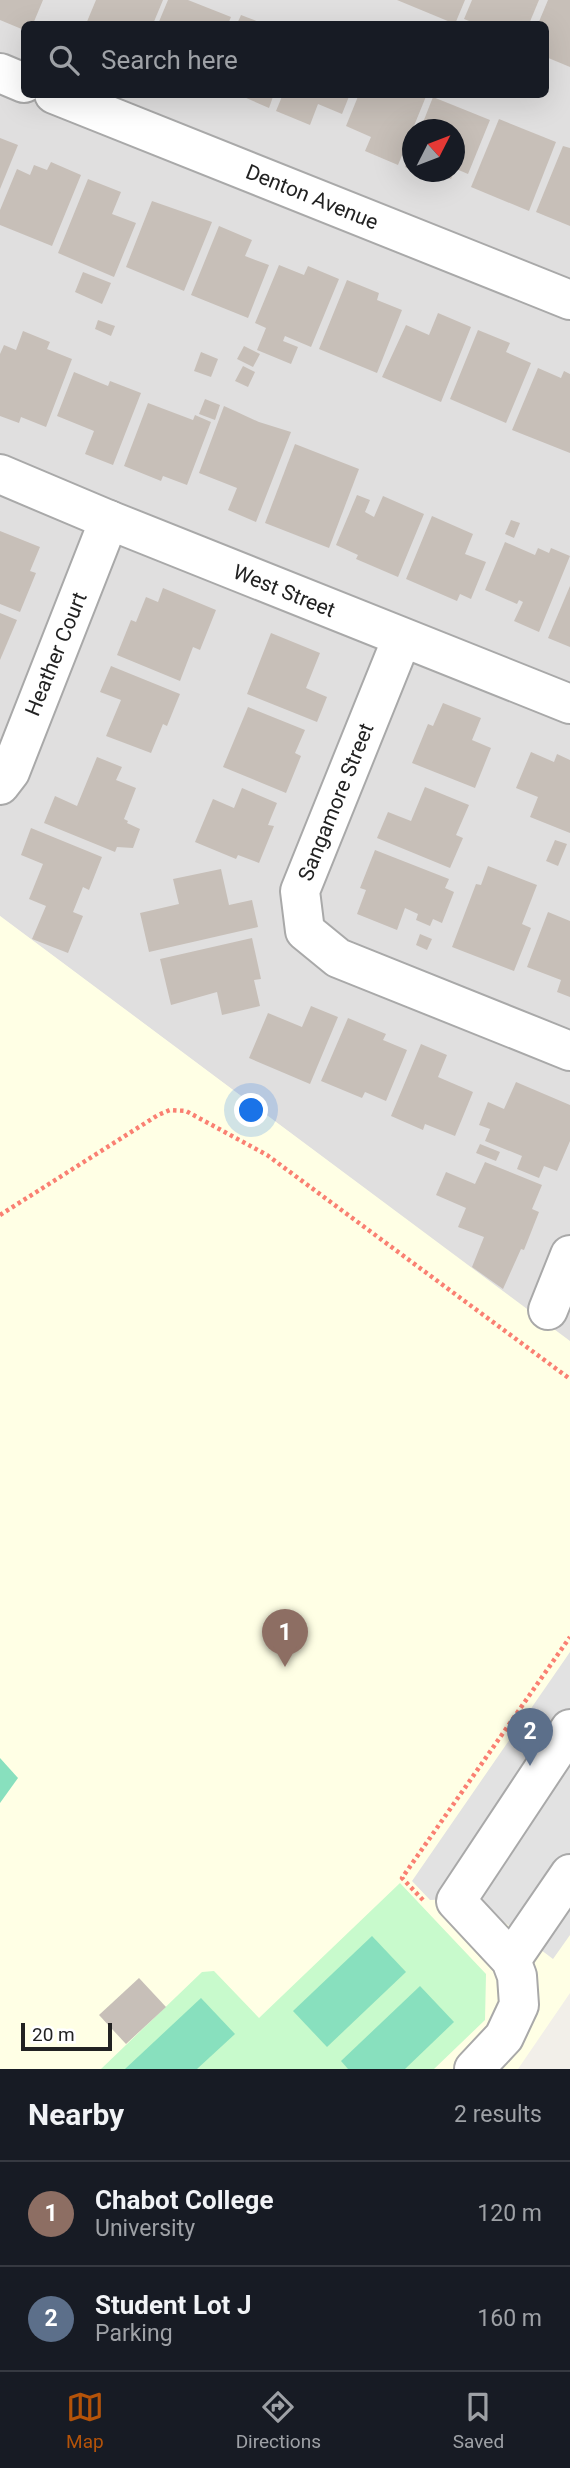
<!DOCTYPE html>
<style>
:root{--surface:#171b24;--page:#20242c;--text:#f1f3f6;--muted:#9ea1a6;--line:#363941;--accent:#b45309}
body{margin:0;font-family:Roboto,sans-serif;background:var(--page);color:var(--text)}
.compass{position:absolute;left:402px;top:119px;width:63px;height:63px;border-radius:50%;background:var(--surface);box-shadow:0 7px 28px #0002;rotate:48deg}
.scale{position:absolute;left:21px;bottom:18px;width:91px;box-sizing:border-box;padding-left:7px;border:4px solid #222;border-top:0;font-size:19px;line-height:24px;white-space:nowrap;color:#222;-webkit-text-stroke:5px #fff;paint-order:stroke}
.you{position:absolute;left:252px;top:1111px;width:24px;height:24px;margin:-18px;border:5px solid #fff;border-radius:50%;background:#1a73e8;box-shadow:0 0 0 10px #1a73e833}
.badge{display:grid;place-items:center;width:46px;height:46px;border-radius:50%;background:var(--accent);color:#fff;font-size:23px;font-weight:700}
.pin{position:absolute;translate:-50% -58px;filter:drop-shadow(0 2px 4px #0008)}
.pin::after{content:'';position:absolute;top:37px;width:24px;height:21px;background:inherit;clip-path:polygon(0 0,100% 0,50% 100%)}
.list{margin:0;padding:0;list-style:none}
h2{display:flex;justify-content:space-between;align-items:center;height:91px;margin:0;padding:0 28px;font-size:30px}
h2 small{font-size:23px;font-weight:400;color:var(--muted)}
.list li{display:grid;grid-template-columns:46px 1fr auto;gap:21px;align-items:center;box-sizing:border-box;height:105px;padding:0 28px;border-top:2px solid var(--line)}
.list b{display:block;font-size:26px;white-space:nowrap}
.list p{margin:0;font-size:23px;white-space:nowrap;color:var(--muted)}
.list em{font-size:23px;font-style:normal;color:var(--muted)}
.icon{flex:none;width:38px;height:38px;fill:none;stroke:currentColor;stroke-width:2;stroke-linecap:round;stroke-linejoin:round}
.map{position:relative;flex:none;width:570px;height:2069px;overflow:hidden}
.search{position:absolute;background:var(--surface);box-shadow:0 7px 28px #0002;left:21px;right:21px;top:21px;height:77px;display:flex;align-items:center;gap:18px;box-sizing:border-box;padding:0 24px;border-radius:10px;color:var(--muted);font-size:26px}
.sheet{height:301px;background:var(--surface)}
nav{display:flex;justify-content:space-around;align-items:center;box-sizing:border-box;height:98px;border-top:2px solid var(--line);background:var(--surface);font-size:19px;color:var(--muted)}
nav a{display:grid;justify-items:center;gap:4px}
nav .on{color:var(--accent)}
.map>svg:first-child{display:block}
</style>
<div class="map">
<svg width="570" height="2069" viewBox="0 0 570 2069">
<rect width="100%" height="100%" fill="#f2efe9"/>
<!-- residential -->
<path fill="#e0dfdf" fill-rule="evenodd" d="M0 0H570V1342L0 916ZM24 24H546V94H24ZM412 130H454V172H412Z"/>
<!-- education -->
<polygon fill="#ffffe5" points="0,916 570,1341 570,1993 518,2069 0,2069"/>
<!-- park -->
<polygon fill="#c8facc" points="400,1883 486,1974 485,2020 434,2069 101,2069 202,1972 214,1971 259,2018"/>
<!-- pitch -->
<g fill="#88e0be">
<polygon points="0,1758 18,1778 0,1803"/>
<polygon points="372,1936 406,1972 327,2047 293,2011"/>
<polygon points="420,1986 454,2022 405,2069 348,2069 341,2061"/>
<polygon points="201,1998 235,2034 197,2069 125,2069"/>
</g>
<!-- parking -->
<polygon fill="#e2e2e2" points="570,1652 570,1935 553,1959 472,1898 430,1900 412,1881"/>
<!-- building -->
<g fill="#c7bfb8">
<polygon points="0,0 43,0 33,24 24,24 24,30 0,20"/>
<polygon points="96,0 163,0 153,24 86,24"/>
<polygon points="168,0 188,0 231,17 228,24 158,24"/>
<polygon points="397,0 465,0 455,24"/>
<polygon points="472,0 539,0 529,24 477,24 464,19"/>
<polygon points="548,0 570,0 570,67 546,57 548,44 546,43 546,24 538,24"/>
<polygon points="241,15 264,24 237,24"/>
<polygon points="237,94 274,94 269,108"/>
<polygon points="283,94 350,94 342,114 318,104 310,125 276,111"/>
<polygon points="359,94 427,94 398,165 365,151 371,137 346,126"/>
<polygon points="433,97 490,120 468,174 454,168 454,130 420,130"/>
<polygon points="499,119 556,142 529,211 471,187"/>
<polygon points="0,138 18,145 0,189"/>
<polygon points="563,146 570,148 570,226 536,212"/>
<polygon points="412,147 412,170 405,167"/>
<polygon points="51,162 81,175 52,246 0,225 0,210 17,169 30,175 34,165 47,170"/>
<polygon points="416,172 454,172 451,179 439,174 436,180"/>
<polygon points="88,179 121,192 112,214 136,223 114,277 58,253"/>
<polygon points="152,201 212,222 184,291 126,267"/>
<polygon points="219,226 252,240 245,256 269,265 248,318 191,295"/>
<polygon points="279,265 304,275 308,266 339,279 311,347 285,336 283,341 298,347 291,364 257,350 266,328 255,323"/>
<polygon points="83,272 111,283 102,304 75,292"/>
<polygon points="347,280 379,293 377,300 402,310 377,373 319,349"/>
<polygon points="438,313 471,327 441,402 382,377 406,325 429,335"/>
<polygon points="98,320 115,326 111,336 95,329"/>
<polygon points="478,330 510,343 506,352 531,363 506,423 450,399"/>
<polygon points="23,331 50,342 47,349 72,359 46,427 21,417 19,423 0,416 0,354 4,345 16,350"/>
<polygon points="244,346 260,354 253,367 237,359"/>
<polygon points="201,352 218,359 211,377 194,371"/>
<polygon points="243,366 255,372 248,387 235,381"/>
<polygon points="538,368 561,378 564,371 570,374 570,453 512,430"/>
<polygon points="74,372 108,386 110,381 141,393 113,465 85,454 94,431 57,416"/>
<polygon points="205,399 220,405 215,420 199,414"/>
<polygon points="148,403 193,420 195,415 211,422 187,485 163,476 161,481 124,466"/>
<polygon points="224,406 259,422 291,432 256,522 228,510 237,488 199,473"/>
<polygon points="295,444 359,469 329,548 265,523"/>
<polygon points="357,495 370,500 365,512 374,517 383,496 424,514 398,577 356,559 358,555 336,545"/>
<polygon points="432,516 473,534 465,554 486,562 471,599 460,594 457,601 406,579"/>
<polygon points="511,520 520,523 514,538 505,534"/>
<polygon points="0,531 40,547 30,571 36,573 20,612 0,604"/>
<polygon points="505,542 535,555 538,548 549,553 551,548 570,556 539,632 514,621 523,602 519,600 517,604 485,590"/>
<polygon points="570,586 570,647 548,638"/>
<polygon points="163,588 216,610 200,650 193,647 180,681 117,655 131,620 136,622 146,597 158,602"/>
<polygon points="0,613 17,620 0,660"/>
<polygon points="271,633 320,653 306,688 327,697 317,722 247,694"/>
<polygon points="111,666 180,694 167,726 163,724 151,753 106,736 121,700 100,692"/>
<polygon points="443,703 481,718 472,740 491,748 475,788 412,763 428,724 433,726"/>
<polygon points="248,707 305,730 295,753 301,756 286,793 223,767"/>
<polygon points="531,752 554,762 557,754 570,760 570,833 530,817 538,797 516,788"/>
<polygon points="97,757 122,767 116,780 136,788 124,819 128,821 127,823 140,829 133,848 117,847 115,852 44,823 55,796 77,806"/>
<polygon points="425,787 469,805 456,835 463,838 450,868 377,838 388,812 411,821"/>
<polygon points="242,788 277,803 268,825 274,826 259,863 238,855 236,859 195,842 213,799 234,808"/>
<polygon points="31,828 102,857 89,890 83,887 73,912 83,916 68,953 32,939 46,906 29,899 43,864 21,855"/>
<polygon points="555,840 567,844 558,866 546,861"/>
<polygon points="375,850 449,879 445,888 454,892 442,923 433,919 430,926 416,920 418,914 405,908 397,930 357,914 366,890 360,888"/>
<polygon points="488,866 537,885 522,924 531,928 514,971 452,947 476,884 481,885"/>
<polygon points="221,869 229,905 252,900 258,927 149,952 140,913 179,904 173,879"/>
<polygon points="548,912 570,921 570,997 557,992 561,980 527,967"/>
<polygon points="420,934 432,939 427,950 416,945"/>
<polygon points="252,938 261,979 254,980 260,1006 222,1015 217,992 171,1005 160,959"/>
<polygon points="311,1006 338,1017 310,1084 249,1058 268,1013 302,1027"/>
<polygon points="348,1018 386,1034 383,1040 407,1050 386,1101 365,1092 362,1098 321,1081"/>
<polygon points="421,1044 447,1055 438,1077 473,1092 455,1136 425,1124 423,1130 391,1116"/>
<polygon points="516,1082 570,1105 570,1141 557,1171 544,1166 539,1178 517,1169 522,1156 485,1141 490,1129 479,1125 488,1102 504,1109"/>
<polygon points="480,1144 500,1152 496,1161 476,1153"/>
<polygon points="485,1162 542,1185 532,1209 539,1212 524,1250 521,1249 503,1289 472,1267 484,1237 458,1227 466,1208 436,1195 446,1172 475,1184"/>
<polygon points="139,1978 166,2007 126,2044 99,2015"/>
</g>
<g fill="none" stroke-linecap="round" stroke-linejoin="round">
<defs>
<g id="minor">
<polyline points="0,73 24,83"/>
<polyline points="54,94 570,300"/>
<polyline points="0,474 109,520 570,704"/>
<polyline points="402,638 300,891 305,931 338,958 570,1051"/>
<polyline points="0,785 10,772 109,520"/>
<polyline points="548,1310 570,1255"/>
<polyline points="511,1960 570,1874"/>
<polyline points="474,2069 504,2037 519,2005 517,1976 511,1960 456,1901 570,1729"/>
</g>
</defs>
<!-- minor casing -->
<use href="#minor" stroke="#a9a9a9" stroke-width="42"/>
<!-- path -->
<g stroke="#fa8072" stroke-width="4.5" stroke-dasharray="3.5 3.5" stroke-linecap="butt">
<polyline points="0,1215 158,1115 170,1110 186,1111 267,1155 570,1379"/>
<polyline points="423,1900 402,1878 570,1637"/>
</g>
<!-- minor -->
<use href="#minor" stroke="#fff" stroke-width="38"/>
</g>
<g text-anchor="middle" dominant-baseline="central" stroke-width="5" stroke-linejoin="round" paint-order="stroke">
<!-- street labels -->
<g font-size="21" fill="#222" stroke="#fff">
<text transform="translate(312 197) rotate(22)">Denton Avenue</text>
<text transform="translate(284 591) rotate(22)">West Street</text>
<text transform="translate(56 654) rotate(-68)">Heather Court</text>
<text transform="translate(336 802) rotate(-68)">Sangamore Street</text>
</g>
</g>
</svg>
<svg class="compass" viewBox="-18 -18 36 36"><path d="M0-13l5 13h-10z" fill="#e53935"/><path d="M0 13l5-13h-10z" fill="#9ea1a6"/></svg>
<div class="scale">20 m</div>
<div class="you"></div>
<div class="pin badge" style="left:285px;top:1667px;background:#8d6e63">1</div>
<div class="pin badge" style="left:530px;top:1766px;background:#5c6f8a">2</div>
<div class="search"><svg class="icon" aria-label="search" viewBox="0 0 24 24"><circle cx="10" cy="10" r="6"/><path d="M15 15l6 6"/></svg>Search here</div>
</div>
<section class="sheet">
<h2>Nearby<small>2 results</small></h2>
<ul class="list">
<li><span class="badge" style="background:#8d6e63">1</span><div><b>Chabot College</b><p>University</p></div><em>120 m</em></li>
<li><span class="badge" style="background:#5c6f8a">2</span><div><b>Student Lot J</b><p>Parking</p></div><em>160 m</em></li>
</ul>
</section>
<nav>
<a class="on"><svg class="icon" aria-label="map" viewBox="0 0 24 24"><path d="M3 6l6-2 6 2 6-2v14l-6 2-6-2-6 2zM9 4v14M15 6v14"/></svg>Map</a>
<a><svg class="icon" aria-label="directions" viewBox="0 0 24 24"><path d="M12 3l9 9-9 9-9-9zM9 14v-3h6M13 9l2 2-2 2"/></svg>Directions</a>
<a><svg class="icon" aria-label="saved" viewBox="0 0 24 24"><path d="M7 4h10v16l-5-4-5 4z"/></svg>Saved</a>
</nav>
